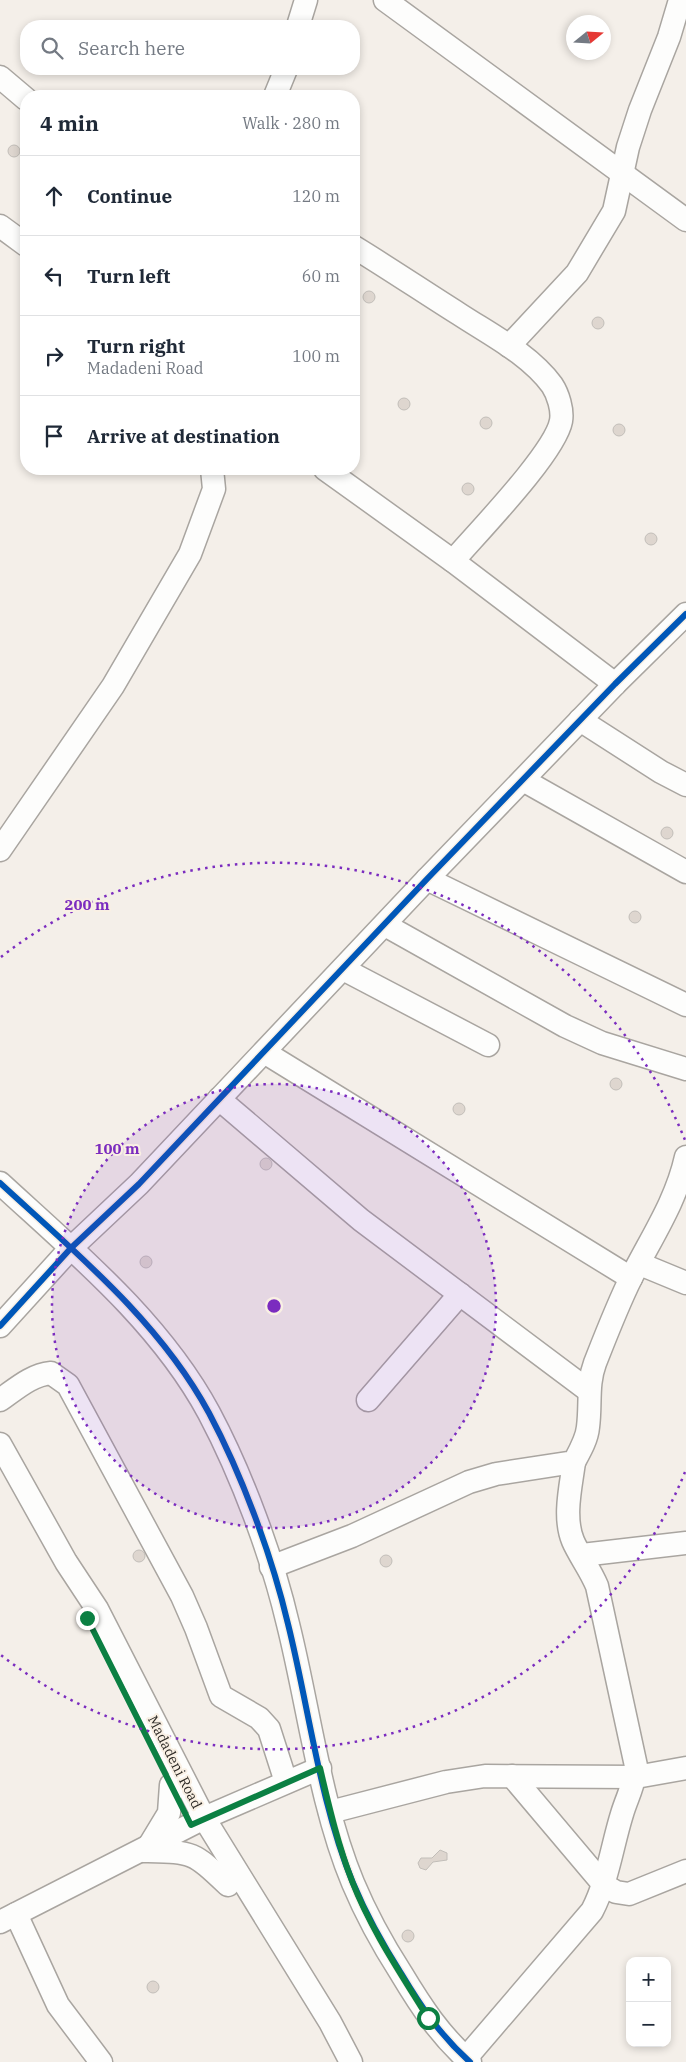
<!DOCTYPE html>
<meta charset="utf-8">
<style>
:root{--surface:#fff;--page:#f2f2f3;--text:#1f2937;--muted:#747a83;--line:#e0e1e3}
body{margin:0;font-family:"IBM Plex Serif",serif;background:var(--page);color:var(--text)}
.controls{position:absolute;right:15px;bottom:15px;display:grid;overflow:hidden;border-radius:10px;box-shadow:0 2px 8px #0003}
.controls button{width:45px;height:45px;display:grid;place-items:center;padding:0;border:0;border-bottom:1px solid var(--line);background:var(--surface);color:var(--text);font:25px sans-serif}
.compass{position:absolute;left:566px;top:15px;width:45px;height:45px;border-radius:50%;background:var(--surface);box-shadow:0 2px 8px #0003;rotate:72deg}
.stop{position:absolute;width:15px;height:15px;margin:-11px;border:4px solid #0b8043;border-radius:50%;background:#fff}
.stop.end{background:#0b8043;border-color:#fff;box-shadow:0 1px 5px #0008}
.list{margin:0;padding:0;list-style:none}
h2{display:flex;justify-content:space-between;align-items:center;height:65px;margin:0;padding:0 20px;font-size:21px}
h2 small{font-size:16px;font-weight:400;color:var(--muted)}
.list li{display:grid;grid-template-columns:32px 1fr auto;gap:15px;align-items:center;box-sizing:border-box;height:80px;padding:0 20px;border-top:1px solid var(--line)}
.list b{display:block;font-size:19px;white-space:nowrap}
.list p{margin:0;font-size:16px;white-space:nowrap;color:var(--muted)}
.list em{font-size:16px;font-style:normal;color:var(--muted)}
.icon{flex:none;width:28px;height:28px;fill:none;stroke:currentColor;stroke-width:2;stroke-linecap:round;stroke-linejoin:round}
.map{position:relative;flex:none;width:686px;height:2062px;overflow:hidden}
.search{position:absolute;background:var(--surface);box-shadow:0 2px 8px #0003;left:20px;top:20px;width:340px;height:55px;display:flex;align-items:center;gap:12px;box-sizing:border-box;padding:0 18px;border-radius:20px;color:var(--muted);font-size:19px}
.panel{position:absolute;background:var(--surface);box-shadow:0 2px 8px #0003;left:20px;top:90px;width:340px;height:385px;border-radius:20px}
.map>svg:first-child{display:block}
</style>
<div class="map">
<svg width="686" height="2062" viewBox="0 0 686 2062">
<rect width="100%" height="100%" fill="#f4efe9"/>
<!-- building -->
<g fill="#ded6cf" stroke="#c2beb9">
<circle cx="14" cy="151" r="6"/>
<circle cx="369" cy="297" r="6"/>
<circle cx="598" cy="323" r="6"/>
<circle cx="404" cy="404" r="6"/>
<circle cx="486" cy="423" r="6"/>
<circle cx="619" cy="430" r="6"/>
<circle cx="468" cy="489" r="6"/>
<circle cx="651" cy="539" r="6"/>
<circle cx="667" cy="833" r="6"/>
<circle cx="635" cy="917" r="6"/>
<circle cx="616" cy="1084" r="6"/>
<circle cx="459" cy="1109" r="6"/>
<circle cx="266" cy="1164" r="6"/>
<circle cx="146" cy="1262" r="6"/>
<circle cx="139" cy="1556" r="6"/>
<circle cx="386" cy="1561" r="6"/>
<polygon points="440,1850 447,1853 447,1860 433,1862 426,1870 420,1868 418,1863 421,1858 432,1858"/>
<circle cx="408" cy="1936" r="6"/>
<circle cx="153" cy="1987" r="6"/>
</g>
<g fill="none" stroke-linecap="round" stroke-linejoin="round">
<defs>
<g id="minor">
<polyline points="385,0 686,220"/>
<polyline points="298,26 306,0"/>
<polyline points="0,77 26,99"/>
<polyline points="275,96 286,69"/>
<polyline points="0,226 26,245"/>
<path d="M354 247C390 269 424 292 459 314 491 335 529 354 552 385 558 394 563 410 561 421 555 453 477 533 453 561"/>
<polyline points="509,346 577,273 614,211 628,147 640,110 669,37 680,0"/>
<polyline points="325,469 453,561 615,684"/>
<polyline points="580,720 661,772 686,785"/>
<polyline points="523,780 686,872"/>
<polyline points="0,850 113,686 190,554 214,489 212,469"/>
<polyline points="427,879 686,1005"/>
<polyline points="385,925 565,1026 602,1043 686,1069"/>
<polyline points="343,969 488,1045"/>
<polyline points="264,1052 631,1278"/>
<polyline points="219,1099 361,1220 589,1391"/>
<path d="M0 1183C75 1252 160 1322 209 1413 242 1475 272 1556 288 1624 309 1708 320 1804 353 1883 366 1914 383 1945 401 1973 422 2008 440 2035 470 2062"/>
<polyline points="640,1264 686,1283"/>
<polyline points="0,1326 71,1248 139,1184 427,879 615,684 686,614"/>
<path d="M0 1400C16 1389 31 1375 51 1373L68 1385 182 1596 196 1628 221 1696 259 1718 269 1729 286 1782"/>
<polyline points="368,1400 460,1294"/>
<polyline points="0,1444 66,1562 97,1609 204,1818 330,2022 351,2062"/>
<polyline points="582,1555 686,1543"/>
<path d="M271 1567 352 1536 469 1482 496 1474 574 1462C580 1451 587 1439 588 1427 591 1405 587 1384 595 1363 606 1335 618 1304 631 1278 651 1238 676 1202 686 1157"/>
<polyline points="512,1776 604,1885 616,1892 629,1894 686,1871"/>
<polyline points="330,1812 446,1782 485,1776 636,1777 686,1768"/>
<polyline points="149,1846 169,1813 171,1785"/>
<path d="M144 1851C193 1852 192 1851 228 1885"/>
<polyline points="16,1914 58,2005 101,2062"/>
<polyline points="0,1922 204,1818 320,1768"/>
<path d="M466 2058 592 1911C608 1880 612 1846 622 1814 627 1797 635 1784 636 1766L597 1586C590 1569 579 1555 573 1541 563 1517 571 1486 574 1462"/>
</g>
</defs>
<!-- minor casing -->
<use href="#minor" stroke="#a9a5a0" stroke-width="25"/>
<!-- minor -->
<use href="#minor" stroke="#fdfdfc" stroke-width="22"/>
<defs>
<g id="cycleway">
<path d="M0 1183C75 1252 160 1322 209 1413 242 1475 272 1556 288 1624 309 1708 320 1804 353 1883 366 1914 383 1945 401 1973 422 2008 440 2035 470 2062"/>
<polyline points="0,1326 71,1248 139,1184 427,879 615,684 686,614"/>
</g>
</defs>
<!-- cycleway casing -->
<use href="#cycleway" stroke="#f9f0e4" stroke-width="9"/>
<!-- cycleway -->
<use href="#cycleway" stroke="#0057b8" stroke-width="6"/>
</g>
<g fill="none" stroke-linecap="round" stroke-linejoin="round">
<!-- route -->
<path stroke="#0b8043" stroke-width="6" d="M87 1618 191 1825 320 1768C329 1806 338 1845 352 1881 371 1930 401 1974 428 2018"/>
</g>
<!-- distance rings -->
<circle cx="274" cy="1306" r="222" fill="#7b2cbf" fill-opacity=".12"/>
<g fill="none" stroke="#7b2cbf" stroke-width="2.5" stroke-dasharray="2.5 5">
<circle cx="274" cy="1306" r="222"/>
<path d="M685 1472A443 443 0 0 1 1 1655M1 957A443 443 0 0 1 685 1140"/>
</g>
<g text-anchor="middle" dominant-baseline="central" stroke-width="4" stroke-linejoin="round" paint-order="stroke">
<!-- street labels -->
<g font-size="14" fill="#2c2925" stroke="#f9f0e4">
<text transform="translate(175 1762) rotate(63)">Madadeni Road</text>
</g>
</g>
<circle cx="274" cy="1306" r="8" fill="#7b2cbf" stroke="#f9f0e4" stroke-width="2.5"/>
<g font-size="15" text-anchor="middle" font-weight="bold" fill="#7b2cbf" stroke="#f9f0e4" stroke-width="4" stroke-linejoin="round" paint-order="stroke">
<text x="87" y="910">200 m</text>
<text x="117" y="1154">100 m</text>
</g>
</svg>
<div class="controls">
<button>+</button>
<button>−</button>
</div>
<svg class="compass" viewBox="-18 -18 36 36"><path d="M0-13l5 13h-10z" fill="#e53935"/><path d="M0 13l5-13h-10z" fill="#747a83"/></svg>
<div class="stop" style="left:428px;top:2018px"></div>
<div class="stop end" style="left:87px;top:1618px"></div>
<div class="search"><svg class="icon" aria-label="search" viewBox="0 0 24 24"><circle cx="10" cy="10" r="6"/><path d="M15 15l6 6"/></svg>Search here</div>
<section class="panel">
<h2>4 min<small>Walk · 280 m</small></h2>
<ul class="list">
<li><svg class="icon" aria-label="ahead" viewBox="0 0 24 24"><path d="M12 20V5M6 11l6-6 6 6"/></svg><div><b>Continue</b></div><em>120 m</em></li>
<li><svg class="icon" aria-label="left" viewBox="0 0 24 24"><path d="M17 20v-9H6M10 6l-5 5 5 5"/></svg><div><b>Turn left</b></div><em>60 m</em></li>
<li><svg class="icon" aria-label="right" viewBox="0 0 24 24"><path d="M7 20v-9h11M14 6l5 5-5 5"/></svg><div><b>Turn right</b><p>Madadeni Road</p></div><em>100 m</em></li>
<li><svg class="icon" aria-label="arrive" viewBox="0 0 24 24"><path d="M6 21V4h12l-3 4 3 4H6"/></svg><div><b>Arrive at destination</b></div></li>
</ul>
</section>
</div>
